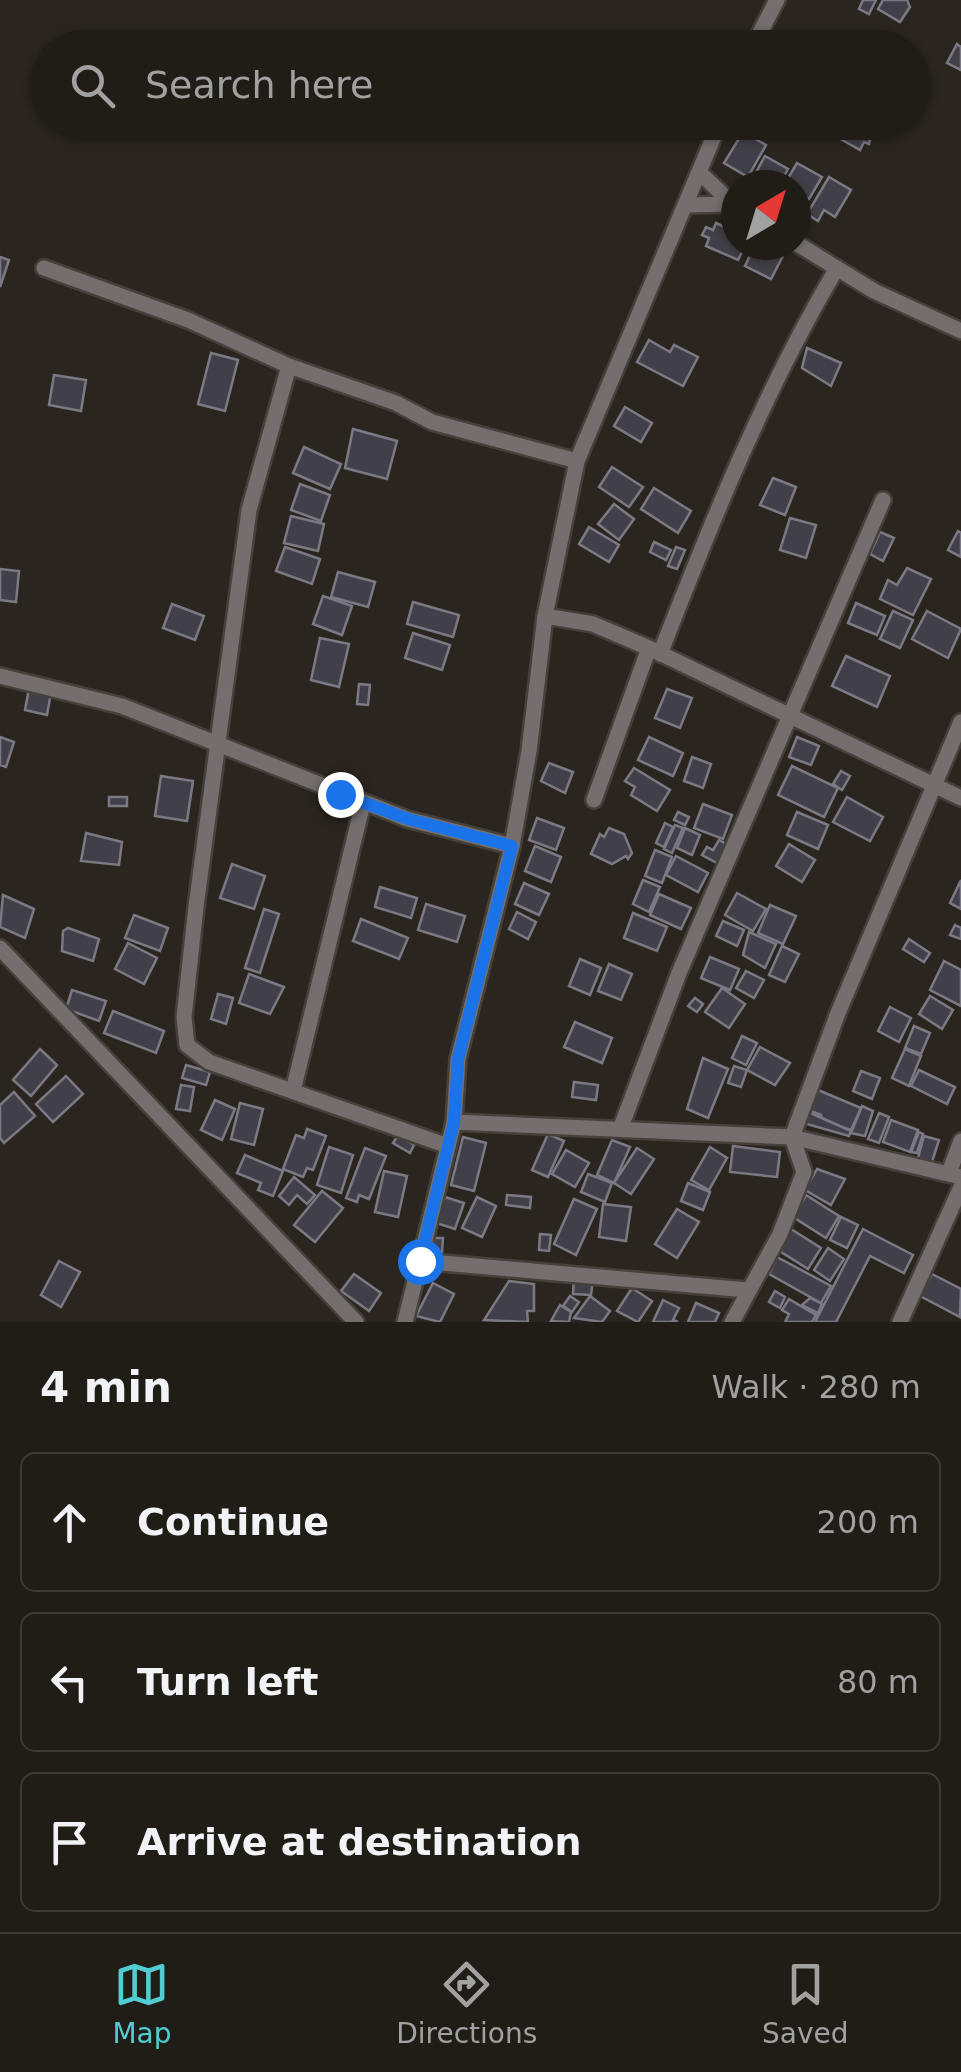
<!DOCTYPE html>
<meta charset="utf-8">
<style>
:root{--surface:#201c16;--page:#28251f;--text:#f1f3f6;--muted:#a2a1a1;--line:#3d3a35;--accent:#51ccd3}
body{margin:0;font-family:"DejaVu Sans",sans-serif;background:var(--page);color:var(--text)}
.compass{position:absolute;left:721px;top:170px;width:90px;height:90px;border-radius:50%;background:var(--surface);box-shadow:0 2px 8px #0004;rotate:38deg}
.stop{position:absolute;width:30px;height:30px;margin:-22px;border:8px solid #1a73e8;border-radius:50%;background:#fff}
.stop.end{background:#1a73e8;border-color:#fff;box-shadow:0 2px 10px #0008}
.list{margin:0;padding:0;list-style:none}
h2{display:flex;justify-content:space-between;align-items:center;height:130px;margin:0;padding:0 40px;font-size:42px}
h2 small{font-size:32px;font-weight:400;color:var(--muted)}
.list li{display:grid;grid-template-columns:65px 1fr auto;gap:30px;align-items:center;box-sizing:border-box;height:140px;margin:0 20px 20px;padding:0 20px;border:2px solid var(--line);border-radius:15px}
.list b{display:block;font-size:38px;white-space:nowrap}
.list em{font-size:32px;font-style:normal;color:var(--muted)}
.icon{flex:none;width:55px;height:55px;fill:none;stroke:currentColor;stroke-width:2;stroke-linecap:round;stroke-linejoin:round}
.map{position:relative;flex:none;width:961px;height:1322px;overflow:hidden}
.search{position:absolute;background:var(--surface);box-shadow:0 2px 8px #0004;left:30px;right:30px;top:30px;height:110px;display:flex;align-items:center;gap:25px;box-sizing:border-box;padding:0 35px;border-radius:55px;color:var(--muted);font-size:38px}
.sheet{height:610px;background:var(--surface)}
nav{display:flex;justify-content:space-around;align-items:center;box-sizing:border-box;height:140px;border-top:2px solid var(--line);background:var(--surface);font-size:28px;color:var(--muted)}
nav a{display:grid;justify-items:center;gap:5px}
nav .on{color:var(--accent)}
.map>svg:first-child{display:block}
</style>
<div class="map">
<svg width="961" height="1322" viewBox="0 0 961 1322">
<rect width="100%" height="100%" fill="#2a251e"/>
<!-- building -->
<g fill="#414048" stroke="#7b7a84" stroke-width="2.5">
<polygon points="863,0 876,0 869,14 859,9"/>
<polygon points="883,0 907,0 910,7 900,22 878,9"/>
<polygon points="957,44 961,47 961,70 947,63"/>
<polygon points="845,122 873,125 869,144 864,142 860,150 837,137"/>
<polygon points="743,132 766,145 748,177 724,163"/>
<polygon points="765,156 788,169 779,185 749,185"/>
<polygon points="797,163 822,177 809,199 796,192 796,185 784,185"/>
<polygon points="829,177 851,190 835,217 824,210 818,221 807,214"/>
<polygon points="716,223 736,232 736,245 745,246 738,260 706,246 709,238 702,235 706,227 713,230"/>
<polygon points="755,245 783,256 771,279 745,266"/>
<polygon points="0,257 9,260 0,287"/>
<polygon points="649,340 670,352 674,345 698,357 683,386 637,362"/>
<polygon points="807,348 841,363 831,386 802,368"/>
<polygon points="211,353 238,360 225,411 198,404"/>
<polygon points="54,375 86,380 81,411 49,405"/>
<polygon points="625,407 652,423 641,442 614,426"/>
<polygon points="353,429 397,441 387,479 345,468"/>
<polygon points="304,447 341,464 330,489 293,473"/>
<polygon points="612,467 643,487 629,507 599,487"/>
<polygon points="773,478 796,487 785,515 760,505"/>
<polygon points="300,484 330,495 321,521 291,510"/>
<polygon points="654,488 691,511 678,533 641,509"/>
<polygon points="614,504 634,519 619,540 598,524"/>
<polygon points="291,516 324,524 318,551 284,543"/>
<polygon points="790,518 816,525 806,558 780,550"/>
<polygon points="589,527 619,545 609,562 579,544"/>
<polygon points="958,531 961,533 961,557 948,550"/>
<polygon points="880,532 894,538 883,561 870,554"/>
<polygon points="654,542 671,550 666,560 650,552"/>
<polygon points="285,547 320,559 312,584 276,571"/>
<polygon points="676,547 685,550 677,569 668,566"/>
<polygon points="907,568 931,579 913,615 880,599 888,580 897,585"/>
<polygon points="0,569 19,571 16,602 0,600"/>
<polygon points="338,572 375,582 368,607 331,597"/>
<polygon points="323,596 352,606 342,635 313,624"/>
<polygon points="413,602 459,615 453,637 407,624"/>
<polygon points="856,603 885,616 877,635 848,623"/>
<polygon points="172,604 204,616 195,640 163,628"/>
<polygon points="893,611 913,620 900,648 880,639"/>
<polygon points="927,611 961,629 948,658 912,639"/>
<polygon points="413,633 450,645 442,670 405,658"/>
<polygon points="320,638 349,644 339,687 311,680"/>
<polygon points="846,656 890,676 877,707 832,686"/>
<polygon points="30,683 52,687 47,715 25,710"/>
<polygon points="359,684 370,685 368,705 357,704"/>
<polygon points="667,689 692,698 680,728 655,718"/>
<polygon points="0,737 14,742 6,767 0,765"/>
<polygon points="649,737 683,753 673,776 638,760"/>
<polygon points="797,737 819,746 811,765 789,757"/>
<polygon points="692,757 711,764 703,788 684,781"/>
<polygon points="549,763 573,772 565,793 541,781"/>
<polygon points="792,766 838,788 824,817 778,795"/>
<polygon points="634,768 670,790 657,811 631,795 635,787 625,781"/>
<polygon points="841,771 850,776 842,790 833,784"/>
<polygon points="161,776 193,781 187,821 155,816"/>
<rect x="109" y="797" width="18" height="9"/>
<polygon points="847,797 883,817 870,841 833,822"/>
<polygon points="703,804 732,815 723,839 694,828"/>
<polygon points="678,812 689,817 685,825 674,820"/>
<polygon points="797,812 828,825 818,849 787,835"/>
<polygon points="537,818 564,828 556,850 529,840"/>
<polygon points="665,823 673,827 664,847 656,843"/>
<polygon points="675,825 683,828 672,853 664,849"/>
<polygon points="609,828 624,834 632,853 628,859 626,856 612,864 591,854 600,834 604,837"/>
<polygon points="685,828 700,835 692,855 677,848"/>
<polygon points="86,833 122,842 119,865 81,861"/>
<polygon points="719,840 728,845 717,863 702,855 707,847 713,850"/>
<polygon points="789,844 815,860 802,882 776,866"/>
<polygon points="535,846 561,857 551,882 525,871"/>
<polygon points="655,850 672,857 662,883 645,876"/>
<polygon points="676,856 708,873 698,892 666,875"/>
<polygon points="232,864 265,876 254,909 220,898"/>
<polygon points="643,880 660,887 649,912 633,904"/>
<polygon points="961,880 961,909 950,903"/>
<polygon points="524,883 549,894 539,915 515,904"/>
<polygon points="380,887 417,898 411,918 375,907"/>
<polygon points="737,893 766,909 753,931 725,915"/>
<polygon points="659,894 691,908 681,929 650,915"/>
<polygon points="3,895 34,909 25,938 0,927"/>
<polygon points="426,904 465,916 457,942 418,930"/>
<polygon points="770,905 796,916 783,944 758,933"/>
<polygon points="264,909 279,914 260,973 245,968"/>
<polygon points="517,912 536,922 528,939 509,929"/>
<polygon points="633,913 667,927 657,951 624,938"/>
<polygon points="134,915 168,928 160,951 125,938"/>
<polygon points="361,919 408,938 399,959 353,941"/>
<polygon points="723,921 744,930 737,946 716,936"/>
<polygon points="955,925 961,928 961,939 950,935"/>
<polygon points="68,928 99,939 93,961 62,951 63,931"/>
<polygon points="749,932 776,944 765,968 743,955"/>
<polygon points="909,939 930,953 924,962 903,949"/>
<polygon points="128,943 157,958 144,984 115,969"/>
<polygon points="782,946 799,954 785,982 769,975"/>
<polygon points="710,957 739,969 730,990 701,978"/>
<polygon points="580,959 601,968 590,995 569,986"/>
<polygon points="944,961 961,970 961,1006 930,990"/>
<polygon points="609,964 632,974 621,1000 598,991"/>
<polygon points="746,971 764,980 754,998 736,988"/>
<polygon points="249,974 284,987 270,1014 239,1003"/>
<polygon points="722,988 745,1004 729,1028 705,1012"/>
<polygon points="72,990 106,1001 99,1021 66,1009"/>
<polygon points="218,994 233,998 226,1024 211,1019"/>
<polygon points="930,996 953,1010 942,1029 919,1014"/>
<polygon points="695,998 703,1004 697,1012 688,1006"/>
<polygon points="890,1007 911,1018 899,1042 878,1031"/>
<polygon points="113,1011 164,1031 156,1053 104,1033"/>
<polygon points="575,1022 612,1038 602,1063 564,1047"/>
<polygon points="914,1026 930,1033 921,1054 905,1048"/>
<polygon points="742,1036 757,1043 746,1065 732,1058"/>
<polygon points="760,1047 790,1063 775,1085 747,1070"/>
<polygon points="40,1049 57,1065 31,1096 13,1080"/>
<polygon points="905,1049 921,1056 909,1086 892,1078"/>
<polygon points="703,1058 728,1069 708,1118 687,1109"/>
<polygon points="186,1065 210,1072 206,1085 182,1078"/>
<polygon points="734,1066 747,1070 741,1087 728,1083"/>
<polygon points="919,1070 955,1087 947,1104 911,1086"/>
<polygon points="861,1071 880,1078 872,1099 853,1091"/>
<polygon points="66,1076 83,1094 53,1122 36,1104"/>
<polygon points="574,1082 598,1085 596,1100 572,1097"/>
<polygon points="181,1085 194,1087 190,1111 176,1109"/>
<polygon points="818,1090 861,1108 851,1130 822,1121 821,1115 811,1111"/>
<polygon points="14,1092 35,1116 4,1143 0,1138 0,1105"/>
<polygon points="215,1100 235,1109 222,1140 201,1130"/>
<polygon points="240,1103 263,1109 254,1145 231,1139"/>
<polygon points="862,1106 873,1111 865,1136 851,1133"/>
<polygon points="806,1111 851,1131 849,1136 803,1123"/>
<polygon points="879,1113 889,1117 879,1143 868,1139"/>
<polygon points="891,1120 918,1130 910,1152 883,1142"/>
<polygon points="307,1129 326,1136 313,1170 307,1168 303,1177 283,1169 296,1135 304,1138"/>
<polygon points="919,1132 923,1134 917,1153 911,1152"/>
<polygon points="548,1134 564,1141 548,1177 532,1170"/>
<polygon points="398,1135 414,1145 410,1153 393,1143"/>
<polygon points="924,1136 939,1140 932,1162 918,1158"/>
<polygon points="463,1137 486,1143 474,1191 451,1185"/>
<polygon points="612,1140 630,1147 614,1183 597,1175"/>
<polygon points="733,1146 780,1152 777,1177 730,1172"/>
<polygon points="329,1147 353,1155 341,1193 317,1185"/>
<polygon points="710,1147 727,1158 709,1190 691,1180"/>
<polygon points="365,1148 386,1156 369,1199 359,1195 357,1202 346,1198"/>
<polygon points="637,1148 654,1159 631,1194 614,1183"/>
<polygon points="566,1150 589,1163 575,1187 552,1174"/>
<polygon points="245,1155 283,1171 273,1196 258,1190 261,1183 237,1173"/>
<polygon points="817,1169 845,1179 831,1205 805,1190"/>
<polygon points="384,1171 407,1176 398,1217 375,1212"/>
<polygon points="588,1174 612,1183 605,1202 581,1192"/>
<polygon points="294,1177 315,1195 307,1204 297,1195 289,1205 279,1196"/>
<polygon points="688,1183 710,1192 703,1210 681,1201"/>
<polygon points="322,1191 343,1208 315,1242 294,1225"/>
<polygon points="507,1195 531,1197 530,1208 506,1205"/>
<polygon points="806,1195 839,1216 826,1238 793,1217"/>
<polygon points="445,1197 464,1203 455,1229 436,1223"/>
<polygon points="477,1197 496,1206 482,1237 462,1228"/>
<polygon points="574,1199 597,1209 576,1255 554,1244"/>
<polygon points="603,1204 631,1207 626,1241 599,1237"/>
<polygon points="677,1209 699,1222 677,1258 655,1244"/>
<polygon points="841,1217 858,1225 847,1248 830,1240"/>
<polygon points="791,1229 821,1248 808,1269 778,1250"/>
<polygon points="863,1229 913,1255 904,1273 870,1256 836,1322 815,1322"/>
<polygon points="540,1234 551,1235 549,1251 539,1250"/>
<polygon points="434,1238 443,1238 442,1252 433,1251"/>
<polygon points="828,1248 844,1259 830,1281 814,1270"/>
<polygon points="777,1257 831,1286 821,1303 769,1274"/>
<polygon points="59,1261 80,1272 61,1307 41,1295"/>
<polygon points="354,1274 381,1293 369,1311 341,1291"/>
<polygon points="932,1274 961,1289 960,1317 920,1296"/>
<polygon points="574,1277 593,1279 591,1295 573,1294"/>
<polygon points="509,1281 534,1284 534,1311 527,1311 528,1322 484,1320"/>
<polygon points="433,1283 454,1294 440,1322 416,1316"/>
<polygon points="632,1288 652,1301 638,1322 617,1311"/>
<polygon points="775,1291 785,1297 780,1308 769,1302"/>
<polygon points="570,1296 579,1302 572,1312 563,1306"/>
<polygon points="590,1296 610,1311 602,1322 574,1318"/>
<polygon points="810,1298 822,1304 818,1313 802,1305"/>
<polygon points="789,1299 816,1315 812,1322 785,1322 789,1314 782,1310"/>
<polygon points="663,1300 679,1308 673,1320 678,1322 653,1322"/>
<polygon points="696,1303 719,1313 715,1322 688,1322"/>
<polygon points="560,1305 571,1312 569,1322 551,1321"/>
</g>
<g fill="none" stroke-linecap="round" stroke-linejoin="round">
<defs>
<g id="street">
<polyline points="752,48 777,0"/>
<polyline points="700,173 736,207"/>
<polyline points="687,205 732,204"/>
<polyline points="796,243 874,291 961,331"/>
<polyline points="44,268 188,320 289,366 396,403 432,422 577,461"/>
<polyline points="289,366 249,510 196,907 184,1017 187,1045 209,1062 448,1146"/>
<polyline points="545,616 593,624 649,648 961,798"/>
<path d="M660 654C712 521 764 391 837 268"/>
<polyline points="0,676 122,706 407,819 512,846"/>
<polyline points="594,800 649,648"/>
<polyline points="0,948 356,1322"/>
<polyline points="293,1091 363,803"/>
<polyline points="454,1122 792,1137 961,1177"/>
<polyline points="621,1127 679,973 883,500"/>
<polyline points="949,1173 961,1141"/>
<polyline points="420,1261 747,1290"/>
<polyline points="405,1322 454,1122 458,1059 512,846 529,751 545,616 577,461 720,122"/>
<polyline points="732,1322 780,1234 804,1172 792,1137 838,1013 961,722"/>
<polyline points="900,1322 961,1187"/>
</g>
</defs>
<!-- street casing -->
<use href="#street" stroke="#45403a" stroke-width="20"/>
<!-- street -->
<use href="#street" stroke="#746f6e" stroke-width="15"/>
</g>
<g fill="none" stroke-linecap="round" stroke-linejoin="round">
<!-- route -->
<polyline stroke="#1a73e8" stroke-width="12" points="340,794 408,819 512,846 458,1059 454,1122 420,1261"/>
</g>
</svg>
<svg class="compass" viewBox="-18 -18 36 36"><path d="M0-13l5 13h-10z" fill="#e53935"/><path d="M0 13l5-13h-10z" fill="#a2a1a1"/></svg>
<div class="stop" style="left:420px;top:1261px"></div>
<div class="stop end" style="left:340px;top:794px"></div>
<div class="search"><svg class="icon" aria-label="search" viewBox="0 0 24 24"><circle cx="10" cy="10" r="6"/><path d="M15 15l6 6"/></svg>Search here</div>
</div>
<section class="sheet">
<h2>4 min<small>Walk · 280 m</small></h2>
<ul class="list">
<li><svg class="icon" aria-label="ahead" viewBox="0 0 24 24"><path d="M12 20V5M6 11l6-6 6 6"/></svg><div><b>Continue</b></div><em>200 m</em></li>
<li><svg class="icon" aria-label="left" viewBox="0 0 24 24"><path d="M17 20v-9H6M10 6l-5 5 5 5"/></svg><div><b>Turn left</b></div><em>80 m</em></li>
<li><svg class="icon" aria-label="arrive" viewBox="0 0 24 24"><path d="M6 21V4h12l-3 4 3 4H6"/></svg><div><b>Arrive at destination</b></div></li>
</ul>
</section>
<nav>
<a class="on"><svg class="icon" aria-label="map" viewBox="0 0 24 24"><path d="M3 6l6-2 6 2 6-2v14l-6 2-6-2-6 2zM9 4v14M15 6v14"/></svg>Map</a>
<a><svg class="icon" aria-label="directions" viewBox="0 0 24 24"><path d="M12 3l9 9-9 9-9-9zM9 14v-3h6M13 9l2 2-2 2"/></svg>Directions</a>
<a><svg class="icon" aria-label="saved" viewBox="0 0 24 24"><path d="M7 4h10v16l-5-4-5 4z"/></svg>Saved</a>
</nav>
